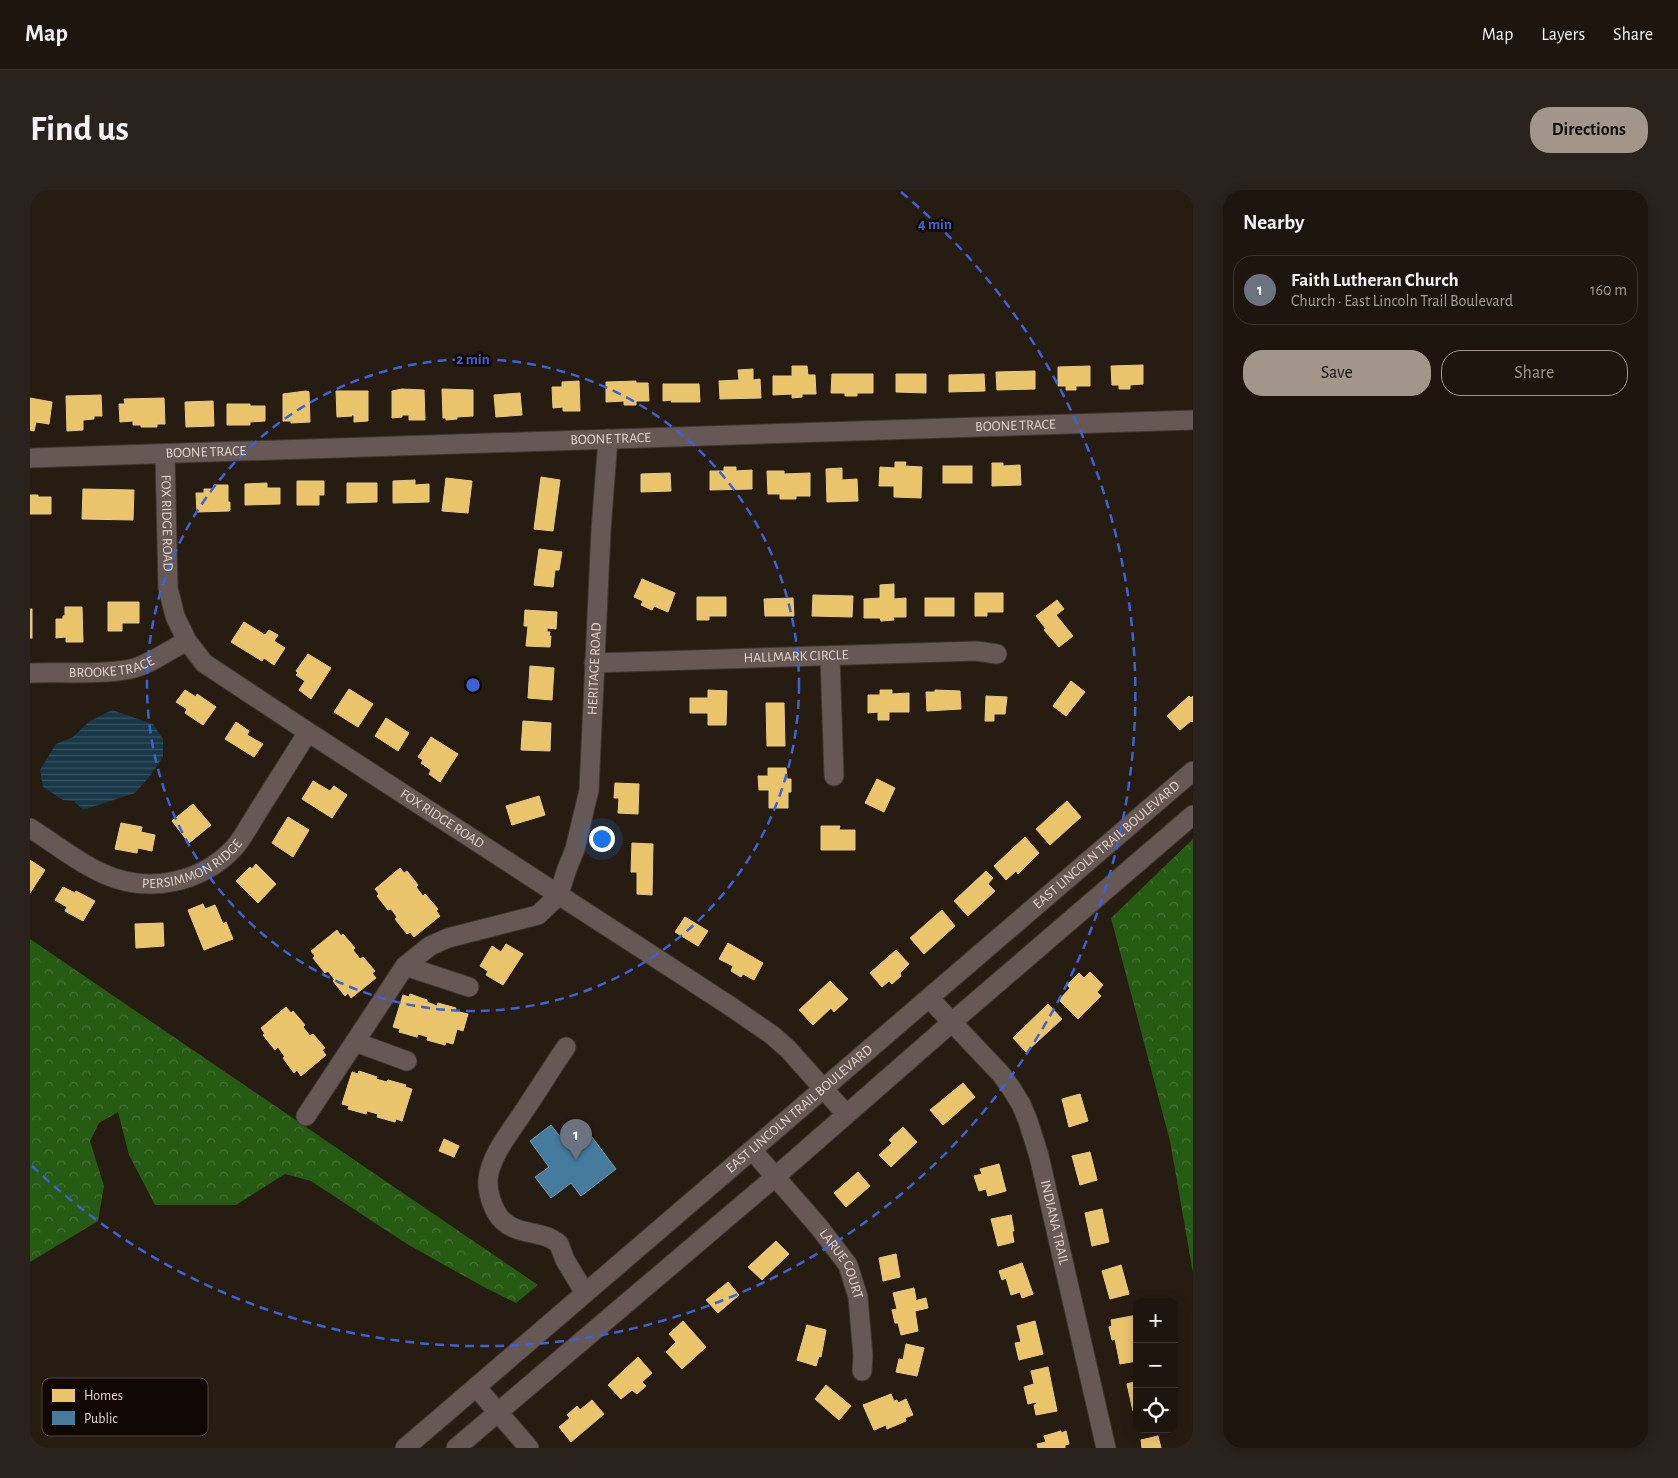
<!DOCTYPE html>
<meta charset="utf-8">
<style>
:root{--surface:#1d150e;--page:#2a221c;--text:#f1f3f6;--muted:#a09f9e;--line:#3b342e;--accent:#a2958a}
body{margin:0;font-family:"Alegreya Sans",sans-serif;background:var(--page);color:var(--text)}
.controls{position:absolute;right:15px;bottom:15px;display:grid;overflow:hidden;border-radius:10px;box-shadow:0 2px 12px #0003}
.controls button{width:45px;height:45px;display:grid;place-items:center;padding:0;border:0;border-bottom:1px solid var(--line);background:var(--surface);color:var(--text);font:25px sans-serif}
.you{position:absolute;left:571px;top:648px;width:18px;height:18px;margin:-12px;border:4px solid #fff;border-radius:50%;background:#1a73e8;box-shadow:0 0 0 8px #1a73e833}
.badge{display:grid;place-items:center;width:32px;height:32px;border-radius:50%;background:var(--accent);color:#fff;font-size:16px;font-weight:700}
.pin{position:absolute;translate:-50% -41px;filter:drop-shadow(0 1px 2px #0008)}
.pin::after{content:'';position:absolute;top:26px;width:18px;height:15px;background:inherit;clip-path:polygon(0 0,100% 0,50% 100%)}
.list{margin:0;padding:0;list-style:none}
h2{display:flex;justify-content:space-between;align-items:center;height:65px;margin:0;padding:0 20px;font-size:21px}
h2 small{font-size:16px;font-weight:400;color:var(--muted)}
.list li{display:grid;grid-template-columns:32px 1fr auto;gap:15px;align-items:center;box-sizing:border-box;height:70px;margin:0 10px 10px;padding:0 10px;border:1px solid var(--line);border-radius:20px}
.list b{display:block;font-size:19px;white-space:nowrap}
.list p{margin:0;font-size:16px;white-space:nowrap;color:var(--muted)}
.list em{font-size:16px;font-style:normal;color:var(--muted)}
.actions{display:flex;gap:10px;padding:15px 20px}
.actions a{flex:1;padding:11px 0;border:1px solid var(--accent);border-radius:20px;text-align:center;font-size:18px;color:var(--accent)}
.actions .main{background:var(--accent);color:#111}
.icon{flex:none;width:28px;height:28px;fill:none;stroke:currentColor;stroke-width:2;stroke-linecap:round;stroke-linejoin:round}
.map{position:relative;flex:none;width:1163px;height:1258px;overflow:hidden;border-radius:20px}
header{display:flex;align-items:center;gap:30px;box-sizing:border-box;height:70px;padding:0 25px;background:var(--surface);border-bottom:1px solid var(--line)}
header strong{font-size:24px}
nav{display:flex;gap:28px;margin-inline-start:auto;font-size:18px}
.intro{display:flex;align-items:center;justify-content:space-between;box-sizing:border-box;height:120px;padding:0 30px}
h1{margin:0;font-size:35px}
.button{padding:12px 22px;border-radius:20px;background:var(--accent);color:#111;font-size:18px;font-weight:700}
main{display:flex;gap:30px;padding:0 30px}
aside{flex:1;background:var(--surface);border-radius:20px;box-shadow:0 2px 12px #0003}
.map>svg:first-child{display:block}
</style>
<header>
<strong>Map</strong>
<nav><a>Map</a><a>Layers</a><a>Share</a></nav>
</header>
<div class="intro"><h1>Find us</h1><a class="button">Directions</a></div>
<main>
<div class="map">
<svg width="1163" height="1258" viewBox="0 0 1163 1258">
<defs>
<pattern id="forest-crowns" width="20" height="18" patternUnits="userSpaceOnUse" patternTransform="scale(1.25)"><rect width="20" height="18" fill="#265b13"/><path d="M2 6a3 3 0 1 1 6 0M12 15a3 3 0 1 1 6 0" fill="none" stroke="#457234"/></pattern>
<pattern id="water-rules" width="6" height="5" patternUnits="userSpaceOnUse" patternTransform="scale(1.25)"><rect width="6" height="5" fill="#183848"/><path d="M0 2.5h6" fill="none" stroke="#395461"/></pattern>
</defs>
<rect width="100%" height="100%" fill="#271c12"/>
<!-- forest -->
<g fill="url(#forest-crowns)">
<polygon points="1163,649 1163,1083 1140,951 1081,728"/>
<polygon points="0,749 508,1095 486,1113 452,1096 377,1054 281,991 255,984 206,1015 125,1015 99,965 88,922 69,933 60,951 74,996 68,1031 0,1072"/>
</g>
<!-- water -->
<polygon fill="url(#water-rules)" points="82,520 123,534 133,549 133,567 120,586 105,603 53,620 44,611 33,610 13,597 10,580 26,554 43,547 60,531"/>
<!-- homes -->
<g fill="#e9c46a" stroke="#e8c987">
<polygon points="1113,175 1113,194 1100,195 1100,199 1089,199 1089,195 1082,195 1081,176"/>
<polygon points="762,176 777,176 778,185 785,185 786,204 772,204 772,207 762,208 762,204 743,205 743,186 762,186"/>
<polygon points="1060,176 1060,196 1046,196 1046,200 1036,200 1036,196 1028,196 1028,177"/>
<polygon points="723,179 723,190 730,189 731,208 690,209 689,191 709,190 708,180"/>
<polygon points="1005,181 1005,199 967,200 966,182"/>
<polygon points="802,184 843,184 843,203 827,203 827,206 815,206 815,203 801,203"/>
<polygon points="866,184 896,184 896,203 866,202"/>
<polygon points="954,184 955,201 919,202 919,185"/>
<polygon points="549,191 550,221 533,221 533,217 523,218 522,197 532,197 532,192"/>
<polygon points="606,191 606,193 618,193 619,211 606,211 606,215 594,215 594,211 576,212 576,192"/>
<polygon points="633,194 669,194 670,212 641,212 642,210 633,211"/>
<polygon points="372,199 394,200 395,230 379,230 379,225 372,225 372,227 362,228 362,201"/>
<polygon points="412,199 443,200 443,226 427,227 427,229 416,230 416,228 413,228"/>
<polygon points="276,201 279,202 280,232 261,233 261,231 253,231 253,204"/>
<polygon points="306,201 338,201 338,231 324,232 324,225 321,225 322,226 307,227"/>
<polygon points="490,203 492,225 466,227 464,205"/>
<polygon points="71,205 72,226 64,226 64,229 53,230 53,240 37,241 36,206"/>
<polygon points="0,208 22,212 19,234 6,232 4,241 0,240"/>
<polygon points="134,208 135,234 127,234 127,237 111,237 111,235 103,235 103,231 90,232 89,214 95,214 94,209"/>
<polygon points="183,211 184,236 156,237 155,212"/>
<polygon points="197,214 220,214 220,216 235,216 235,231 220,232 220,235 197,235"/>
<polygon points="865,272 876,272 875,276 892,277 891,308 864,307 864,296 849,296 850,277 865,278"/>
<polygon points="962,273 973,273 973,276 990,275 991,295 962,296"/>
<rect x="913" y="276" width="29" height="17"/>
<polygon points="694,277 706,277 706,281 722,280 722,299 680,300 680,281 694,281"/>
<polygon points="812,278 812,290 827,289 828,311 797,312 796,279"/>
<polygon points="737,281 754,281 754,284 780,283 780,306 766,306 766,309 750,309 750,304 738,304"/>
<polygon points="640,283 641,301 611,302 611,284"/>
<polygon points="511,287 530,290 523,341 504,339"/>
<polygon points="416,288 442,291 438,323 412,321"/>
<polygon points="385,290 385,295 399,294 399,312 363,313 363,291"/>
<polygon points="267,291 294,291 294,305 289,305 289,315 267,315"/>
<polygon points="237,293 237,298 250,298 250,314 215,315 215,294"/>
<polygon points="317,293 347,293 347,312 317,313"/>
<polygon points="184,295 198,295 198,312 200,312 200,320 199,321 167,322 166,303 174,303 174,299 184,299"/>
<polygon points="53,299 104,300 103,330 52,329"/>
<polygon points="0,305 8,305 8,307 21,307 21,324 0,324"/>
<polygon points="509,359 532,362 529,380 525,380 523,397 504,395"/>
<polygon points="612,389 645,403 638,422 624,416 622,420 611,415 613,411 604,407"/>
<polygon points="864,394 864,409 876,408 876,427 863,427 864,430 851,431 850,428 834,428 834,409 850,408 850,395"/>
<polygon points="945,403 973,403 973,422 957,422 957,426 945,426"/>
<polygon points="783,405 823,406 822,427 782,426"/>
<polygon points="667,407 696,407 696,426 679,426 679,430 667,430"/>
<polygon points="763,408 764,426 735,426 734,409"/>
<rect x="895" y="408" width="29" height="18"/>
<polygon points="1027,410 1034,419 1026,425 1043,446 1029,457 1014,440 1016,439 1006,426"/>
<polygon points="78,412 109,412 109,433 92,433 92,441 78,441"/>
<polygon points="35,417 52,417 53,452 36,452 36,447 26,448 26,429 33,429 33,426 35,426"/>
<rect x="0" y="419" width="2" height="29"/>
<polygon points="495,420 527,422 526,439 517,438 517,442 520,442 519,446 521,446 520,457 496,456 498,436 494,436"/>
<polygon points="214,432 235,445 239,440 248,445 244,451 255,458 244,475 234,468 232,471 201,452"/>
<polygon points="278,464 301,478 281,509 269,500 275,491 266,485 268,483 266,481"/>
<polygon points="500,476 524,478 522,510 498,508"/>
<polygon points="1041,491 1055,502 1036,526 1023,516"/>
<polygon points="319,499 343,514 328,537 304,522"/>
<polygon points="155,500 166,507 167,504 186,517 173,535 155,523 157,519 146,512"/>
<polygon points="678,500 697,501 696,535 678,535 678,523 660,523 660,508 678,508"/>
<polygon points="850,500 862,500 862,504 879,503 879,522 859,522 859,530 848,530 848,522 838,523 838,505 850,505"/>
<polygon points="905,500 930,501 931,519 897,521 896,502 905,502"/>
<polygon points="956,506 977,507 975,524 964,524 964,531 955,531"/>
<polygon points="1159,506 1161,508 1163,506 1163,532 1161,531 1150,540 1137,526"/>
<polygon points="736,513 754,513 755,556 737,556"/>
<polygon points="356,528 379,543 368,561 345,546"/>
<polygon points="493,531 521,533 520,561 491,560"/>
<polygon points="206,532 219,541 217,545 233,554 224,567 195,549"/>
<polygon points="401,547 428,564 410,592 399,584 401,580 391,573 393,570 388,567"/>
<polygon points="738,578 756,578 757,589 761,589 761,602 758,602 758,618 739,618 739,600 729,600 728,586 738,586"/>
<polygon points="847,589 865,598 854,622 835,613"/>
<polygon points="283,591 300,601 304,596 317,605 302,628 272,609"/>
<polygon points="585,593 609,594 608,624 588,623 589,608 584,608"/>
<polygon points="509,606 515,625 482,635 476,616"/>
<polygon points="1037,611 1051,627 1020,655 1006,639"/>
<polygon points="163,614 181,635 159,653 142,631"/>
<polygon points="258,627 279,640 263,667 242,653"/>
<polygon points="91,633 112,637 111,642 125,645 122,661 108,658 107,663 85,659"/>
<polygon points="791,636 810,636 809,640 825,640 825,660 791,660"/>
<polygon points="995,647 1009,663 988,684 986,681 976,690 964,676"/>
<polygon points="602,653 623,654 622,705 607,704 607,682 601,682"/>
<polygon points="0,670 15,680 0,703"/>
<polygon points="226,674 246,694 228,713 206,691 220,677 222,679"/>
<polygon points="370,678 374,683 377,681 388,695 386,697 393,706 395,704 408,719 406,721 410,726 384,747 380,742 377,744 365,729 367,727 361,719 358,720 347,706 349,704 345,699"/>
<polygon points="956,681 963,688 958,694 965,701 938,726 924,711"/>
<polygon points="33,697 45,703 46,701 65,711 53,731 35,721 37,717 25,710"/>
<polygon points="173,714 175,719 185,715 193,734 196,732 203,749 174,760 158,720"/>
<polygon points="912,720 925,736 894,764 880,748"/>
<polygon points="655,727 678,741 668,756 645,742"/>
<polygon points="133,733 134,756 106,758 105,734"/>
<polygon points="307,740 311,746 313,744 325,758 323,760 330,769 333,767 345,781 342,783 346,788 321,808 318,803 315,806 303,791 305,790 298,781 295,783 283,768 285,766 281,761"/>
<polygon points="698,753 733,773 724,790 713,784 711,787 701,781 703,776 689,769"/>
<polygon points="476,754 493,764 473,795 456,785 458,781 450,776 462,756 471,762"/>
<polygon points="866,760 879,774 870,783 871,786 862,794 859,791 852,797 840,783"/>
<polygon points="1060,782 1073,795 1067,802 1071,806 1048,829 1029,810 1040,798 1037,795 1049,783 1054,788"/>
<polygon points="800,791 818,809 804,822 801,818 783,835 769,820"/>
<polygon points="380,804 397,810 397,812 407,816 408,813 426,818 425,821 438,824 433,841 427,839 423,854 416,852 415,855 397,850 398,847 388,844 387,847 369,842 370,839 363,837 373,805 379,807"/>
<polygon points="1018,814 1032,829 996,862 983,848"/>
<polygon points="256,817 261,823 263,821 275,835 273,837 280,846 283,844 295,858 292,860 296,865 271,886 267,880 264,883 253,868 255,867 248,857 245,860 233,845 235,844 231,838"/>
<polygon points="329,881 347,887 346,889 357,892 358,890 376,895 375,897 382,899 372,931 366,929 365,932 347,927 348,924 337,921 336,924 318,919 319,916 312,914 322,882 328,884"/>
<polygon points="933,893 945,907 913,935 900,920"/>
<polygon points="1050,904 1058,931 1039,937 1032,909"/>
<polygon points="873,937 887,952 861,977 849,965 862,953 859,950"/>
<polygon points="414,949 429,956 424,967 409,961"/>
<polygon points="1060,962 1067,990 1050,995 1042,966"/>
<polygon points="969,974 976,1001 958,1006 956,999 949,1001 944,986 952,984 950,979"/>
<polygon points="828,982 840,996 816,1017 804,1003"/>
<polygon points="1072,1019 1079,1052 1062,1056 1055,1023"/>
<polygon points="981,1025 984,1041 982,1041 984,1052 968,1056 961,1029"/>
<polygon points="746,1051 759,1064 732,1090 718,1077"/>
<polygon points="866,1064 870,1087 853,1091 849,1068"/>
<polygon points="992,1073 1003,1104 992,1108 990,1102 981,1105 976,1088 972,1090 969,1081"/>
<polygon points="1091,1075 1099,1104 1080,1109 1072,1081"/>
<polygon points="698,1092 709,1105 688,1123 676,1110"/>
<polygon points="884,1098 886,1109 884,1111 896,1108 898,1118 885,1121 888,1141 871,1145 868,1133 865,1133 862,1120 867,1119 863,1103"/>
<polygon points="1107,1125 1107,1144 1104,1145 1107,1171 1090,1174 1085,1149 1082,1150 1079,1137 1082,1136 1081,1130"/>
<polygon points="653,1131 676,1157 652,1179 636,1162 646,1152 639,1144"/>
<polygon points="1005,1131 1013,1164 989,1170 985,1153 991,1152 987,1136"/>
<polygon points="777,1135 796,1140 791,1167 789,1166 786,1176 767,1170"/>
<polygon points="876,1154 894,1158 887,1186 866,1182 869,1169 873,1170"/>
<polygon points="608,1167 622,1183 612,1192 616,1196 607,1204 602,1200 591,1209 578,1195"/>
<polygon points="1018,1177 1027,1221 1006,1225 1004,1215 1007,1214 1006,1212 998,1214 994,1197 1004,1194 1001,1181"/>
<polygon points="1107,1191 1107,1220 1103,1221 1097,1194"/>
<polygon points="796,1195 821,1216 809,1230 785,1209"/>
<polygon points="861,1204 864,1211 867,1210 868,1213 876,1209 883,1225 875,1228 876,1231 857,1239 856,1235 844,1240 833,1215"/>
<polygon points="562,1210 574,1224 541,1252 529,1237 540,1228 537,1225 547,1216 550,1220"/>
<polygon points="1031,1241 1031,1243 1036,1241 1039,1254 1035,1255 1035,1258 1008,1258 1007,1254 1016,1252 1014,1246"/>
<polygon points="1128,1246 1131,1258 1112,1258 1111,1250"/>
</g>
<!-- public -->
<polygon fill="#457b9d" stroke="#7596ab" points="521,935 542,962 562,947 586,979 551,1006 541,993 521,1008 505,987 519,977 500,951"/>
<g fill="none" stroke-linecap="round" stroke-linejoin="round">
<defs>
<g id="minor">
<path id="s1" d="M135 265 138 398 145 426 157 451 174 473 278 542 700 816 742 845 758 859 816 924"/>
<path id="s2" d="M0 268 1163 230"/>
<polyline points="800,467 804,586"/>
<path id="s3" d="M564 473 946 461 967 464"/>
<path id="s4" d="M0 483C30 482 72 485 101 479 121 474 139 460 157 451"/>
<path id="s5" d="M0 638C24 653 48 673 74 684 118 704 171 693 204 658 213 648 220 634 227 623 244 596 261 569 278 542"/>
<polyline points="375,776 439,797"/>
<path id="s6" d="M899 808 971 884 981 898 991 914 998 931 1009 966 1076 1258"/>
<polyline points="325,852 377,871"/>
<path d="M536 857C521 879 507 902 492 924 479 944 461 965 458 989 457 1003 463 1021 473 1031 489 1046 514 1040 529 1054L535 1070 555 1103"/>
<path id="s7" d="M276 926 375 776 400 756 418 748 508 725 528 706 537 679 545 659 559 600 571 340 578 249"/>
<path id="s8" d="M722 960 789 1037 818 1075 828 1107 833 1166 832 1181"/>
<polyline points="446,1197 499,1258"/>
<path id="s9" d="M375 1258 1163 581"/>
<polyline points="426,1258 745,987 921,833 1163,625"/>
</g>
</defs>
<!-- minor casing -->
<use href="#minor" stroke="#40362e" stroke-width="21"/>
<!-- minor -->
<use href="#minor" stroke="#665854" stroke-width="19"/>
</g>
<!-- distance rings -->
<g fill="none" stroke="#3b62d6" stroke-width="2.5" stroke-dasharray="9 6">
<circle cx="443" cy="495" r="326"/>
<path d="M871 2A653 653 0 1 1 2 976"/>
</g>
<g text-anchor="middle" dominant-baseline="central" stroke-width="5" stroke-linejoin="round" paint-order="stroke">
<!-- street labels -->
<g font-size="14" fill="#e5d6cb" stroke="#110803">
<text stroke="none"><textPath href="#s2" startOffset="986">BOONE TRACE</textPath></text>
<text stroke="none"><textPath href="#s2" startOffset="581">BOONE TRACE</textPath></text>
<text stroke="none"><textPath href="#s2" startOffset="176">BOONE TRACE</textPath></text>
<text stroke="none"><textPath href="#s1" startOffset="68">FOX RIDGE ROAD</textPath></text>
<text stroke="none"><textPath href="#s3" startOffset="202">HALLMARK CIRCLE</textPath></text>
<text stroke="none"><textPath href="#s4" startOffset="82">BROOKE TRACE</textPath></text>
<text stroke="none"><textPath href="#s7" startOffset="584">HERITAGE ROAD</textPath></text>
<text stroke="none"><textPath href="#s1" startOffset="502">FOX RIDGE ROAD</textPath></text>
<text stroke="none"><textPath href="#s9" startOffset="925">EAST LINCOLN TRAIL BOULEVARD</textPath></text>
<text stroke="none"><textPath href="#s5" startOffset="182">PERSIMMON RIDGE</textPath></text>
<text stroke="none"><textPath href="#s9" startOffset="520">EAST LINCOLN TRAIL BOULEVARD</textPath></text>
<text stroke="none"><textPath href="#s6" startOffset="264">INDIANA TRAIL</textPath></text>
<text stroke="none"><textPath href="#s8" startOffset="146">LARUE COURT</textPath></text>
</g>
</g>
<!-- legend -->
<rect x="12" y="1188" width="166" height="58" rx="8" fill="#110803" stroke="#51463f" stroke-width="1"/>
<rect x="22" y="1199" width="23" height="13" fill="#e9c46a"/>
<rect x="22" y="1221" width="23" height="14" fill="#457b9d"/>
<g font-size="14" fill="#e5d6cb">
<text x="54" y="1210">Homes</text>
<text x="54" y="1233">Public</text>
</g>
<circle cx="443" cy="495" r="8" fill="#3b62d6" stroke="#110803" stroke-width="2.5"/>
<g font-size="15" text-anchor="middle" font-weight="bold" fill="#3b62d6" stroke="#110803" stroke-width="5" stroke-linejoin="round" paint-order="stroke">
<text x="905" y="39">4 min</text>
<text x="443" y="174">2 min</text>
</g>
</svg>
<div class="controls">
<button>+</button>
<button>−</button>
<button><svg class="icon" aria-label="locate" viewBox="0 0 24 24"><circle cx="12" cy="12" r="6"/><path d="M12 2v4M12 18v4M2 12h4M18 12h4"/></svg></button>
</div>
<div class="you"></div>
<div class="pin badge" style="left:546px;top:970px;background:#6b7280">1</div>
</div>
<aside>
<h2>Nearby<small></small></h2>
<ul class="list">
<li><span class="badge" style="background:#6b7280">1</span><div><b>Faith Lutheran Church</b><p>Church · East Lincoln Trail Boulevard</p></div><em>160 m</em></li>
</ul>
<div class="actions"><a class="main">Save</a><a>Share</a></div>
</aside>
</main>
